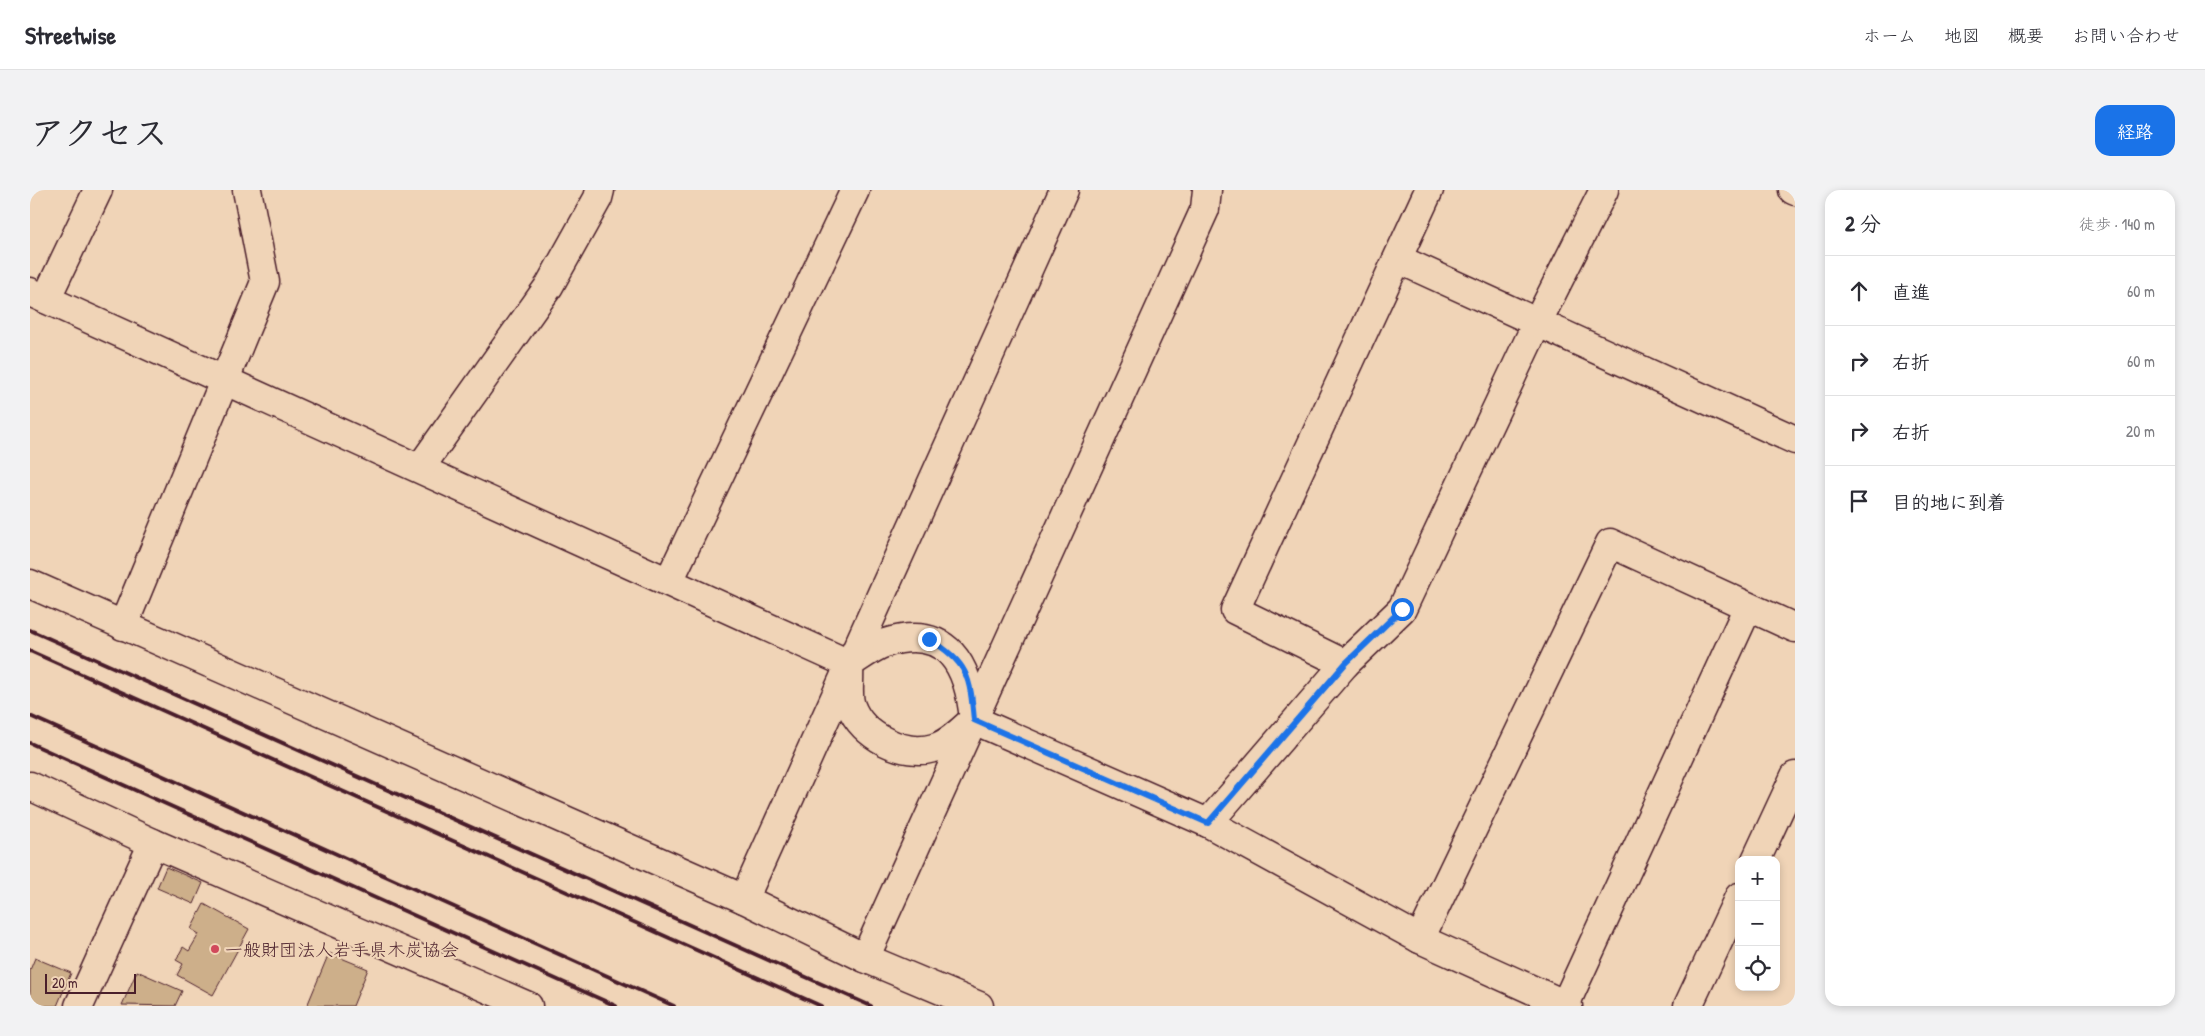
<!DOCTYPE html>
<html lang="ja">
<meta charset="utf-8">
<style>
:root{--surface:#fff;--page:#f2f2f3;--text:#2b2b33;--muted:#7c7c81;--line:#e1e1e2;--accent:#1a73e8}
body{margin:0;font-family:"Patrick Hand","Klee One",sans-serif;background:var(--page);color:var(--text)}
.controls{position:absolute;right:15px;bottom:15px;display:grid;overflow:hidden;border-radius:10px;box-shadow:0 2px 8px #0003}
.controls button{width:45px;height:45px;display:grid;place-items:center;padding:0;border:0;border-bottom:1px solid var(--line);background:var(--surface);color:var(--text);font:25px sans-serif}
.scale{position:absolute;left:15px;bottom:12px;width:91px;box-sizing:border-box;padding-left:5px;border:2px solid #4a1f2b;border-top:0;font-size:14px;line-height:18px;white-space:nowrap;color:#4a1f2b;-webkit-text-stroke:4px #f0d4b7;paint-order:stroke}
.stop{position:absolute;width:15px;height:15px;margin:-11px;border:4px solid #1a73e8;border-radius:50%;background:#fff}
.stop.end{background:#1a73e8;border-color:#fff;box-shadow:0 1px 5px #0008}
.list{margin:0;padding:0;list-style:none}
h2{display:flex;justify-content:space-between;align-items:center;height:65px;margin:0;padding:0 20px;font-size:21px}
h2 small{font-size:16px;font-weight:400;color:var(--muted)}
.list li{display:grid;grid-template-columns:32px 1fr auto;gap:15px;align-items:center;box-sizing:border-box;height:70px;padding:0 20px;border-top:1px solid var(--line)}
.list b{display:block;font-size:19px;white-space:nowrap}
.list em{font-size:16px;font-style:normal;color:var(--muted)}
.icon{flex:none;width:28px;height:28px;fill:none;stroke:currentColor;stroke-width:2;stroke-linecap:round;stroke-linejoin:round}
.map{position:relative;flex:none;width:1765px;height:816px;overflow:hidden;border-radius:15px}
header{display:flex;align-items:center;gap:30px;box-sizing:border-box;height:70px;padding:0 25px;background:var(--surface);border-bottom:1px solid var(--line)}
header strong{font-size:24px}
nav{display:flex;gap:28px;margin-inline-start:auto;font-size:18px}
.intro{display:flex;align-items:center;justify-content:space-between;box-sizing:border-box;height:120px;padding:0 30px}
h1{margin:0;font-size:35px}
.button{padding:12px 22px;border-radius:15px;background:var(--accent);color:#fff;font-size:18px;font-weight:700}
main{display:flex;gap:30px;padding:0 30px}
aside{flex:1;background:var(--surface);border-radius:15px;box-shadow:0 2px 8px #0003}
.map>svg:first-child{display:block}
</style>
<header>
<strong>Streetwise</strong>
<nav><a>ホーム</a><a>地図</a><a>概要</a><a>お問い合わせ</a></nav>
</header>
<div class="intro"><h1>アクセス</h1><a class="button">経路</a></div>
<main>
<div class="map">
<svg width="1765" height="816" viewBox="0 0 1765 816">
<rect width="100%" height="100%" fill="#f0d4b7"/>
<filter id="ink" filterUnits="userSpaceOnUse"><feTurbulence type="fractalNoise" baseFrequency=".02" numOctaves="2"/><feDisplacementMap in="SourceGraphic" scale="10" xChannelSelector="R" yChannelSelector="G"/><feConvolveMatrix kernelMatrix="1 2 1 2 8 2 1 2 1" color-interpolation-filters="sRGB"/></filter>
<g filter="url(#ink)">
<!-- building -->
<g fill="#cdaf8a" stroke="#4a1f2b">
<polygon points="136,677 173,693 164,714 127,698"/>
<polygon points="174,714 219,739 183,805 147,785 153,774 146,770 153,757 159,761 169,744 161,739"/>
<polygon points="299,763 338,779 323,816 277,816"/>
<polygon points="5,768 41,783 27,816 0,816 0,780"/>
<polygon points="107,781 152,801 145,816 92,815"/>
</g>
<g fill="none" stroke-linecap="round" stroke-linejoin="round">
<defs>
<g id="street">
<polyline points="1399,0 1205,420 1315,474 1372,419 1507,133 1574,0"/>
<polyline points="1763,0 1765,1"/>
<polyline points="1368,69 1765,250"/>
<polyline points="0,102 819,474"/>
<polyline points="16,109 68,0"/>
<polyline points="390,278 519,96 568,8 570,0"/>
<polyline points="639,391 825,0"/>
<polyline points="93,436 235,92 217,0"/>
<path d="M819 474C830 467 843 457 855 453 918 433 939 476 944 530"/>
<path d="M819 478C820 489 817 506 821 516 832 546 874 567 904 558 918 554 930 542 941 532"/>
<polyline points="944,530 1178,633 1390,749 1538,816"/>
<polyline points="0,596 123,653 498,816"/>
<polyline points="1178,633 1315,474"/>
<polyline points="1726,670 1765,586"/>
<polyline points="1390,749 1580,353 1765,438"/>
<polyline points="835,768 1175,19 1177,0"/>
<polyline points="1535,815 1718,417"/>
<polyline points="949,816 835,768 714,709 1034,0"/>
<polyline points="1658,816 1709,707"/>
</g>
<g id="secondary">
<polyline points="0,394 714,709"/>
<polyline points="49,816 123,653"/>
</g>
</defs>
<!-- street casing -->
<use href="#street" stroke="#4a1f2b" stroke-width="31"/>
<!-- secondary casing -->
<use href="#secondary" stroke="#4a1f2b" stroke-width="31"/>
<!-- street -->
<use href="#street" stroke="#f0d4b7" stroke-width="28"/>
<!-- secondary -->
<use href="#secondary" stroke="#f0d4b7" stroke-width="28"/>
<!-- rail -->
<g stroke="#4a1f2b" stroke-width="4">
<polyline points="0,440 841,816"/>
<polyline points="0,461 791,816"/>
<polyline points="0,526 644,816"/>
<polyline points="0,553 586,816"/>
</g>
</g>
</g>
<g fill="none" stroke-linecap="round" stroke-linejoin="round" filter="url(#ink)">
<!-- route -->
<path stroke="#1a73e8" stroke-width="6" d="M899 449C938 472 940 487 944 530L1178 633 1315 474 1372 419"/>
</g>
<!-- markers -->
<circle fill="#d1495b" stroke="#f0d4b7" stroke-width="2" cx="185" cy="759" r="5"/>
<g text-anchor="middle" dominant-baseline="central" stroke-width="4.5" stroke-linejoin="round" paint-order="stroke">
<!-- poi labels -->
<g font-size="18" fill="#4a1f2b" stroke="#f0d4b7" text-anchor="start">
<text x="195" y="759">一般財団法人岩手県木炭協会</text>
</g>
</g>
</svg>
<div class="controls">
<button>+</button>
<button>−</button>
<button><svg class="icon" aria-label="locate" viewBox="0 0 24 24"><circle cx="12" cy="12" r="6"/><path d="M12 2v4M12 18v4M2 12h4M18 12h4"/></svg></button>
</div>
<div class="scale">20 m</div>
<div class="stop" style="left:1372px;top:419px"></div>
<div class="stop end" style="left:899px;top:449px"></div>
</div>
<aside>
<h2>2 分<small>徒歩 · 140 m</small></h2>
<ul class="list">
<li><svg class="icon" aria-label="ahead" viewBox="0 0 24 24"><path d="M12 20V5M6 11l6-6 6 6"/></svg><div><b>直進</b></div><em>60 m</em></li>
<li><svg class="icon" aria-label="right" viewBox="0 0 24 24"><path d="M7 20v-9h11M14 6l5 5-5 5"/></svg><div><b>右折</b></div><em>60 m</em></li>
<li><svg class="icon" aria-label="right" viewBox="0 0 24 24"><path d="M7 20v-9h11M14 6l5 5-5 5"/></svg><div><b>右折</b></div><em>20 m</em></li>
<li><svg class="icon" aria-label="arrive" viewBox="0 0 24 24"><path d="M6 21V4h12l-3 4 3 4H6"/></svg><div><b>目的地に到着</b></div></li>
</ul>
</aside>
</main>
